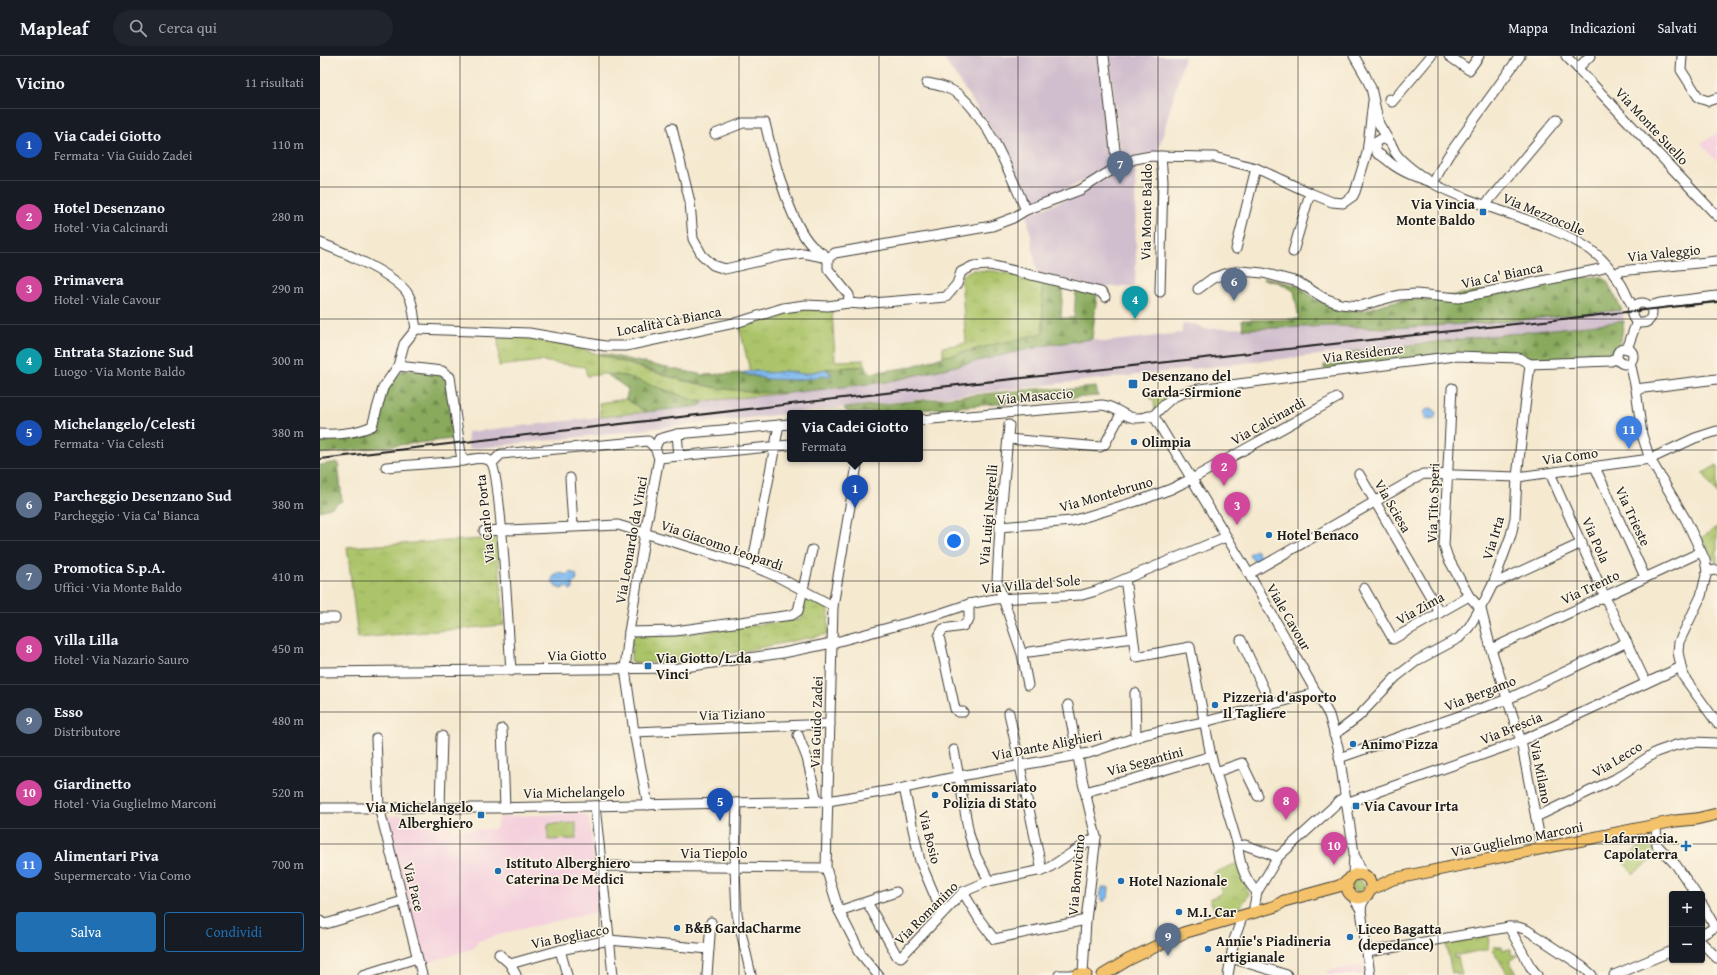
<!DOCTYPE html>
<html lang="it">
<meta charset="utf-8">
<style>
:root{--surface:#171b24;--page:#20242c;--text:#f1f3f6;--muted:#9ea1a6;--line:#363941;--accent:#1f6fb2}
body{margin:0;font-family:"Gentium Book Plus",serif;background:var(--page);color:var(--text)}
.controls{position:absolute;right:12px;bottom:12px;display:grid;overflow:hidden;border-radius:4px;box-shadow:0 1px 3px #0004}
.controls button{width:36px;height:36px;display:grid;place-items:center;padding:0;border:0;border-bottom:1px solid var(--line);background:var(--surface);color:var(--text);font:20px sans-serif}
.you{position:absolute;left:634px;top:485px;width:14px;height:14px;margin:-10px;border:3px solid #fff;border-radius:50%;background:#1a73e8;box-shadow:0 0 0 6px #1a73e833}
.badge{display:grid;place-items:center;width:26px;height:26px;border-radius:50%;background:var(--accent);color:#fff;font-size:13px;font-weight:700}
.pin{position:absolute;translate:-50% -33px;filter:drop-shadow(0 1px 2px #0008)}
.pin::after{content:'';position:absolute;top:21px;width:14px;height:12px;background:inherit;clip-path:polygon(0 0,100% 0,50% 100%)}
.popup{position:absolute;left:467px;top:354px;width:136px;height:52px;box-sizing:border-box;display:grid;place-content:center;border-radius:4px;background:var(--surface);filter:drop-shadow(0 1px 3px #0005);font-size:13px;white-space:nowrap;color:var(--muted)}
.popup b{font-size:15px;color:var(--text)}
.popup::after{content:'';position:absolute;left:50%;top:100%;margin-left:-8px;border:8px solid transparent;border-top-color:var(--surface)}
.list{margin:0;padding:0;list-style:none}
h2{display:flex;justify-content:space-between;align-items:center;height:52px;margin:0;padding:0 16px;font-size:17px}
h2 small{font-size:13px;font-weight:400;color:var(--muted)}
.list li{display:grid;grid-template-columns:26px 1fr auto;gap:12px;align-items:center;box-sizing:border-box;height:72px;padding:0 16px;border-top:1px solid var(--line)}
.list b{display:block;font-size:15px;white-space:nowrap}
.list p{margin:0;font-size:13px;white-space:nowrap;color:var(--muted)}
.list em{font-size:13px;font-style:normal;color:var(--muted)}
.actions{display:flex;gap:8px;padding:12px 16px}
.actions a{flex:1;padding:9px 0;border:1px solid var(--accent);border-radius:4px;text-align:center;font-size:14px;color:var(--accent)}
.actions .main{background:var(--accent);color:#fff}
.icon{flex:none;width:22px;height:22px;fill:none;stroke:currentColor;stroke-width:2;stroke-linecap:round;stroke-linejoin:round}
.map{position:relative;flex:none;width:1397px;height:919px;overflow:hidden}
header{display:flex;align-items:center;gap:24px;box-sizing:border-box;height:56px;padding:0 20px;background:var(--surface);border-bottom:1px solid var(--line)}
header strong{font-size:19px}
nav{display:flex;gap:22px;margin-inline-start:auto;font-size:14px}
.search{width:280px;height:36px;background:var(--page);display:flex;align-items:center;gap:10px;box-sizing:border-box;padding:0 14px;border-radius:22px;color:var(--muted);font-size:15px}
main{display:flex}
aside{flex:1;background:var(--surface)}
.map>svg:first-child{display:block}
</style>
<header>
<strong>Mapleaf</strong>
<div class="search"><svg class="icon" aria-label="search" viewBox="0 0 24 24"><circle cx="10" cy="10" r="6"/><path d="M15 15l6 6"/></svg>Cerca qui</div>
<nav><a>Mappa</a><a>Indicazioni</a><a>Salvati</a></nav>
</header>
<main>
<aside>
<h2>Vicino<small>11 risultati</small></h2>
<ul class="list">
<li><span class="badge" style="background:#1a4fb4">1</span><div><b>Via Cadei Giotto</b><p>Fermata · Via Guido Zadei</p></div><em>110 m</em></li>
<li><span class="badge" style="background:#d1479c">2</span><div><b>Hotel Desenzano</b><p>Hotel · Via Calcinardi</p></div><em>280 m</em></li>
<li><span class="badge" style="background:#d1479c">3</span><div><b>Primavera</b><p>Hotel · Viale Cavour</p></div><em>290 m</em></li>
<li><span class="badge" style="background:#0f9aa8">4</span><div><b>Entrata Stazione Sud</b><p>Luogo · Via Monte Baldo</p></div><em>300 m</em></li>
<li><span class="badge" style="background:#1a4fb4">5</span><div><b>Michelangelo/Celesti</b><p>Fermata · Via Celesti</p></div><em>380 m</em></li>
<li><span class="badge" style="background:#5c6f8a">6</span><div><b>Parcheggio Desenzano Sud</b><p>Parcheggio · Via Ca' Bianca</p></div><em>380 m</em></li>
<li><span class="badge" style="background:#5c6f8a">7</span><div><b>Promotica S.p.A.</b><p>Uffici · Via Monte Baldo</p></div><em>410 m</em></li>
<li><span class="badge" style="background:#d1479c">8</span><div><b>Villa Lilla</b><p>Hotel · Via Nazario Sauro</p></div><em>450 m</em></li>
<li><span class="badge" style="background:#5c6f8a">9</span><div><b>Esso</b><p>Distributore</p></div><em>480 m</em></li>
<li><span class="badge" style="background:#d1479c">10</span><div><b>Giardinetto</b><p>Hotel · Via Guglielmo Marconi</p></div><em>520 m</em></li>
<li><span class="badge" style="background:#3f7fe0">11</span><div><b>Alimentari Piva</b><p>Supermercato · Via Como</p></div><em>700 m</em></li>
</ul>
<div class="actions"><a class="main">Salva</a><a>Condividi</a></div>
</aside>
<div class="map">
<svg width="1397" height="919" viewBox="0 0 1397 919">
<defs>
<pattern id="grass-tufts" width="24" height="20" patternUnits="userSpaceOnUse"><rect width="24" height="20" fill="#acc469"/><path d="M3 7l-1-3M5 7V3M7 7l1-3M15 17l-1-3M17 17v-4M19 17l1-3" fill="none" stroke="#93a85a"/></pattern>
<pattern id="forest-firs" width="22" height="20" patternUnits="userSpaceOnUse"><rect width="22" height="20" fill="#89aa5d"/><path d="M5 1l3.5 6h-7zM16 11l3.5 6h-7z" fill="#6f8a4c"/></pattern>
<pattern id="park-crowns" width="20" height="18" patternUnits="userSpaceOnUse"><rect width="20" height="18" fill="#acc469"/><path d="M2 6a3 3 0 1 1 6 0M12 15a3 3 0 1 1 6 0" fill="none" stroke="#93a85a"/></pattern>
<pattern id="water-ripples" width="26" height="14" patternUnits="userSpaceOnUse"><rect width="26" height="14" fill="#7eb9f0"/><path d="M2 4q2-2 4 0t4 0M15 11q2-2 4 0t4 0" fill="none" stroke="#6c9ecd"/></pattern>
</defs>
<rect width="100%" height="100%" fill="#fcf5e5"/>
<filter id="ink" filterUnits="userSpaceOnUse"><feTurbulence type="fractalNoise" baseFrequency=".025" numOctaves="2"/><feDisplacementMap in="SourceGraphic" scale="8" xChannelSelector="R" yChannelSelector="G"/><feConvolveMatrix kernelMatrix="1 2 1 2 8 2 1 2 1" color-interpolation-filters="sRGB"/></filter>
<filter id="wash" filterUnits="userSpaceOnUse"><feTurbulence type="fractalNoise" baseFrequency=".012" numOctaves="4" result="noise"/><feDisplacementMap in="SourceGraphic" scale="16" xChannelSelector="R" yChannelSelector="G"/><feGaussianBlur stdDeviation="0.9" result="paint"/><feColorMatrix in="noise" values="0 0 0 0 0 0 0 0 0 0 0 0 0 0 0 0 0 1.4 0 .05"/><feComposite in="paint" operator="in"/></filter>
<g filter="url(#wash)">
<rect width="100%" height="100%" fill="#f5e9d0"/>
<!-- built -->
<g fill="#f4cfdd">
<polygon points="1397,77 1397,105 1381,88"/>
<polygon points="260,757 268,761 270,770 280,855 189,876 158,885 154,892 104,908 66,760 130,759 133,774 176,773 179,761"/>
<polygon points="1043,909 1044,919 1008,919 1007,915"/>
</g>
<!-- industrial -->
<g fill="#d0bdcd">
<polygon points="622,0 779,0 782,6 792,109 754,130 709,147 673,75"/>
<polygon points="790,0 865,0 838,95 801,104"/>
<polygon points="815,110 816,203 815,230 775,231 717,217 707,158 752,141 801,115"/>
<polygon points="1302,254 1304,265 149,393 147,376 379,350 384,345 567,326 722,290 772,283 784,286 862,277 862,268 874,268 885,273 1013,270 1068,272 1168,267"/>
</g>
<!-- grass -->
<g fill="url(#grass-tufts)" stroke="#647042">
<polygon points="652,214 674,215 719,224 722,226 723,277 623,301 623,291 646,287 641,220"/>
<polygon points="512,252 515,305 544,304 546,310 506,313 483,318 466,315 449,317 436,314 430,315 420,273 423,267 458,255"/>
<path d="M178 280C188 280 198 280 208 281 261 288 309 311 361 324 398 333 431 336 469 337L384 345 371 343 305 320 286 318 267 320 265 311 221 305 179 310Z"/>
<polygon points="855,336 835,354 834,346 829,340"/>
<polygon points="306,343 326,356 280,361 279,347"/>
<polygon points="177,482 184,569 38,582 27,491"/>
<circle cx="1038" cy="830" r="6"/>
<polygon points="1169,880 1168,893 1139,899 1135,898 1134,901 1138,901 1142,919 1137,919 1136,916 1132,917 1126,888"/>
<polygon points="1174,891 1182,891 1183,894 1191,893 1191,899 1199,899 1189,905 1198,919 1188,919 1173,894"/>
</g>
<!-- forest -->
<g fill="url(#forest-firs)" stroke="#52633c">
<polygon points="944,221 979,230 995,243 1019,252 1043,255 1063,248 1081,244 1109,243 1256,221 1282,221 1287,225 1302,254 1168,267 1068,272 1013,270 923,273 922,264 979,263 974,235 958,226 944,224"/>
<polygon points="722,226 743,230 741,262 754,262 756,232 777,239 772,283 722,290 567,326 469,337 431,336 397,332 359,323 279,298 281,297 338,310 384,319 421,317 447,323 512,318 506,313 546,310 550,317 585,312 623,301 723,277"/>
<polygon points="1304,265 1301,285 1288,302 1211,305 1200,299 1004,313 1004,309 1029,306 1029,296"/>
<path d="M84 314C98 315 119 313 127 326L133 383 0 398V383L45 379 53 375 57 369C63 350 66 323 84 314Z"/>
<polygon points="286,318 305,320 371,343 384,345 380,350 326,356 306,343 308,333"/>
<polygon points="776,331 778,340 561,357 528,357 524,352 724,332 742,334"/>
<polygon points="18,406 22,445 10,452 0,455 0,409"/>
</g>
<!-- park -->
<g fill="url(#park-crowns)" stroke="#647042">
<polygon points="1397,409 1397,438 1383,417"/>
<polygon points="1397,471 1397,508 1381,482"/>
<polygon points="485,542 509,553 508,578 423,595 359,606 311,607 312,579 358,579 481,563"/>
<polygon points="917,807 929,838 920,852 897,862 890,843 902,837 894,817"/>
</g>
<!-- garden -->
<g fill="#acc469" stroke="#647042">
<polygon points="256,767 256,783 228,784 228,768"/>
<polygon points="1328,785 1338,799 1313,818 1302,804"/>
</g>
<!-- water -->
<g fill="url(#water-ripples)" stroke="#4d6a86">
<polygon points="506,313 512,319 476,324 447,323 421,317 436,314 449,317 466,315 483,318"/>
<circle cx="1110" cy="358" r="6"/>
<polygon points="936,494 943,505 936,509 929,498"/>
<polygon points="240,516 246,519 250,516 256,518 257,524 253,528 253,533 250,534 246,530 242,533 236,531 232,525 233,521"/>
<polygon points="788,831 789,832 788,842 785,845 782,845 780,841 782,832"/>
</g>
</g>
<g filter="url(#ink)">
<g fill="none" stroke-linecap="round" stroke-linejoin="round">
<defs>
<g id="minor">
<polyline points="784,0 797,111"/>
<polyline points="1034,0 1045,19 1051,32 1059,68 1069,85"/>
<polyline points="1129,0 1149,14 1159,0"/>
<polyline points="1246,0 1397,160"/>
<polyline points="1362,0 1361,14 1379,42 1388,45 1397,42"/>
<polyline points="1258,12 1270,0"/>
<path d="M607 27C618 29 628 31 638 38 669 62 690 119 706 154"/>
<polyline points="1069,43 1072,46 1111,0"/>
<polyline points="352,72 370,146 373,183 382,199 393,209 405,213 461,200 483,197 508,202 515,197 672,170 693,162 706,154 760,134 797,111 815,103 831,100 894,101 936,112 990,137 1012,146 1023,147 1033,140 1035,136 1047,97 1053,45"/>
<path d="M395 78 423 67H445C452 98 470 168 492 190 497 194 502 197 507 201"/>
<path d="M1113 127C1099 122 1084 117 1072 108 1067 104 1063 100 1057 97L1055 90 1056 86 1061 83C1071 83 1072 90 1075 96 1081 106 1102 121 1112 127 1162 154 1225 163 1271 194 1282 202 1294 217 1301 228 1306 236 1308 244 1314 252"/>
<polyline points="1113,127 1128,100 1200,0"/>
<polyline points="1165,149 1237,63"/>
<path d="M0 187C21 195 80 220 89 240 94 249 94 263 96 273L84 288 78 310 63 332 52 370C37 377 16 379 0 378"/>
<polyline points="916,193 936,112"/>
<polyline points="973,196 990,137"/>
<polyline points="1294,219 1300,215 1397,205"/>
<polyline points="878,233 893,222 905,218 921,215 943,217 978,226 1004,242 1020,248 1040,250 1079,239 1096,238 1138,242 1280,213 1286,209"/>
<polyline points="840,236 843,125 841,100"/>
<polyline points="528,247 540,248 626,241 637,228 641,216 653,210 670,209 781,236 785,241"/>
<circle cx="1322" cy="257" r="10"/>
<polyline points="1330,250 1340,247 1397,240"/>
<polyline points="96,273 209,277 285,290 306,290 419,266 463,252 485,249 508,250 528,247 529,239 508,213 508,202"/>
<circle cx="1305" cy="300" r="8"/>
<polyline points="1307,293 1317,265"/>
<polyline points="1310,306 1316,333 1322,379 1330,403 1366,464 1385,504 1387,515 1381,540 1359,586 1358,596 1363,620 1397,667"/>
<polyline points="1210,308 1291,305 1297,302"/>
<path d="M78 310 122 315 130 321 142 405C150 404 165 399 171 406 181 417 189 588 191 615"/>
<polyline points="1132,332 1124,490 1128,502 1149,540 1161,553 1171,593 1201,685 1222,793"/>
<polyline points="1316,333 1397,323"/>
<path d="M832 361C852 341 851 339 879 333L1135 300 1199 302 1210 308"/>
<path d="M600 364 782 349C801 351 806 368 829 360L835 362 929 518 1009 659 1018 691 1034 797 1033 820"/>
<polyline points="689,369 680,471 677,525 702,598 708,629"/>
<polyline points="357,378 359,400"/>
<polyline points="689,383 780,391 785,388 801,358"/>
<polyline points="335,392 339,383 357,378 470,368"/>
<polyline points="339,402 470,389"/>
<polyline points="538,403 513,550 506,812 519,855 541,898 558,919"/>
<polyline points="172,407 181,398 328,385 335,392 339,402 325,477 309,576 305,613 314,676 328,749"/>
<polyline points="66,411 142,405"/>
<polyline points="1275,411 1325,521"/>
<polyline points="1230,417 1284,539 1326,627"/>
<polyline points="1039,418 1120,557"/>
<polyline points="250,422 253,470"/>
<polyline points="680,471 752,465 824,443 851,433 877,420 1017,342"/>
<polyline points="164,475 298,469 432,510 458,521 513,550"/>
<polyline points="432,510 459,369"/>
<polyline points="1387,515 1397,514"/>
<polyline points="929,518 1103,418 1197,421 1330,403 1375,382 1397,375"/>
<path d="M805 523 816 601 870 591 891 700 918 790C919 806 925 825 937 836"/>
<polyline points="1173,528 1262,487"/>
<polyline points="1044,532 1073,583 1149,540"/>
<polyline points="0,562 15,562"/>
<polyline points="309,576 355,575 472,559 478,555 492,494"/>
<polyline points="921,584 951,649"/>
<polyline points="1171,593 1381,496"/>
<polyline points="709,596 813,582"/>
<polyline points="0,616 358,612 463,597 512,587 616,559 649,548 675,543 762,539 776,535 906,481"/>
<polyline points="815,637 816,681"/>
<polyline points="748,649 763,727 776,781 766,864 763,918"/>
<polyline points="643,656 638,656 635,653 619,580 623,573 643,570 649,564 649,548"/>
<polyline points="689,657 722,815"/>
<polyline points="182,673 185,751"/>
<polyline points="314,676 510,668"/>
<polyline points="478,679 487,702 497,745"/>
<polyline points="1014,679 1039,660 1076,621 1098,604 1139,582 1149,571 1165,544 1173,528 1191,479 1195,462 1197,421 1210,308"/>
<polyline points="56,682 59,751 102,919"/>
<polyline points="634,694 649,778 656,800 669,825"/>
<polyline points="1019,702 1188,643 1307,586"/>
<polyline points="896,716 922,707 938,740"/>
<polyline points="584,732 600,805 622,857"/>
<polyline points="765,736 817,722 891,700"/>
<polyline points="417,747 415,812 417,858 431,919"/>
<polyline points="1026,747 1201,685 1361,611"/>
<polyline points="275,750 293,919"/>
<polyline points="0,752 176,752 508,745 584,732 640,720 769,697 826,678 884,666 995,637"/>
<polyline points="120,752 122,680"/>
<polyline points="1216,761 1295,723 1336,696 1356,689 1373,686 1397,687"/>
<polyline points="1336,769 1337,789 1356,809 1376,838"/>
<polyline points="918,790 925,789 958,801"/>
<polyline points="1036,802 1043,819"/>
<polyline points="282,810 506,812"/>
<polyline points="643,836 659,863 674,883 766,864"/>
<polyline points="1033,841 1041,854 1050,919"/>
<polyline points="547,846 577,900 581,901 643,836 669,825 727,813 776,781"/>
<polyline points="1382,848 1395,871"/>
<polyline points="934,851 937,836 958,801 1025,740"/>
<polyline points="1041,854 1042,848 1048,838"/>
<polyline points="519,855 576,836"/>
<polyline points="0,865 4,868 9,867 83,845"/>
<polyline points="1189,871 1210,910 1217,919"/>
<polyline points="1382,879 1397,870"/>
<polyline points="1382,887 1397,902"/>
<polyline points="240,894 247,919"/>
<polyline points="1048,896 1189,871 1198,871 1207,874 1263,911 1272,919"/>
<polyline points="179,898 190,908 196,919"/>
<polyline points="911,902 967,919"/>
<polyline points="190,908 240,894 289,884 389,893"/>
<polyline points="43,919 97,902"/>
<polyline points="387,919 391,866"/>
<polyline points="739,919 751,919"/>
<polyline points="908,919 914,884 923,859"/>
<polyline points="1294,919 1352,895"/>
</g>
<g id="major">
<circle cx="1039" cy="830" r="12"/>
<polyline points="1050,834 1073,823 1355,765 1376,763 1397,758"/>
<polyline points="757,919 766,919"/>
<polyline points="783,919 808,904 863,877 956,850 964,845 1019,830 1029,824"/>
</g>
</defs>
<!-- minor casing -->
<use href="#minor" stroke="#3d3b37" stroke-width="11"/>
<!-- major casing -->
<use href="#major" stroke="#3d3b37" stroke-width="13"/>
<!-- minor -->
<use href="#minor" stroke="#fff" stroke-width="9"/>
<!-- major -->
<use href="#major" stroke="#f3c26a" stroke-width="11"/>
<!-- rail -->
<polyline stroke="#1c1c1c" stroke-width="2" points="0,403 583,335 1397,246"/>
</g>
</g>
<!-- grid -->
<path fill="none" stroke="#1c1c1c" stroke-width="1" stroke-opacity="0.55" d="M140 0V919M279 0V919M419 0V919M559 0V919M698 0V919M838 0V919M978 0V919M1118 0V919M1257 0V919M0 131H1397M0 263H1397M0 394H1397M0 525H1397M0 656H1397M0 788H1397"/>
<!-- markers -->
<g fill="#1f6fb2" stroke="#fcf5e5" stroke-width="1.5">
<rect x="1159" y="152" width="8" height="8" rx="2"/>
<rect x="808" y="323" width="10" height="10" rx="2"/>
<circle cx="814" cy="386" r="4"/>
<circle cx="949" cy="479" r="4"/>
<rect x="324" y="606" width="8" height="8" rx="2"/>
<circle cx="895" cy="649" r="4"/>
<circle cx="1033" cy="688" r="4"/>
<circle cx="615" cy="739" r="4"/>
<rect x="1032" y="746" width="8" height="8" rx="2"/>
<rect x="157" y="755" width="8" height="8" rx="2"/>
<path d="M1364 784h4v4h4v4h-4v4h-4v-4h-4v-4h4z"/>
<circle cx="178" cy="815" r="4"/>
<circle cx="801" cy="825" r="4"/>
<circle cx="859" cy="856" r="4"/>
<circle cx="357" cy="872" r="4"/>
<circle cx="1030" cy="881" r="4"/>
<circle cx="888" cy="893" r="4"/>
</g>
<g text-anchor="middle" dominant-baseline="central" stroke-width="3" stroke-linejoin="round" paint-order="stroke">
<!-- street labels -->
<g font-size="14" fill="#1c1c1c" stroke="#fcf5e5">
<text transform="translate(1332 70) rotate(47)">Via Monte Suello</text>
<text transform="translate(826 156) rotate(-89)">Via Monte Baldo</text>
<text transform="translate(1224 158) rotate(23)">Via Mezzocolle</text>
<text transform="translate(1344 197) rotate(-6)">Via Valeggio</text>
<text transform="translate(1182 219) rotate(-12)">Via Ca' Bianca</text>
<text transform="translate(349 265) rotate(-11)">Località Cà Bianca</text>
<text transform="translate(1043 297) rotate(-7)">Via Residenze</text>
<text transform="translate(715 340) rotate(-5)">Via Masaccio</text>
<text transform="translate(948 365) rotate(-29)">Via Calcinardi</text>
<text transform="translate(1250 400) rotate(-8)">Via Como</text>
<text transform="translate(786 438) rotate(-16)">Via Montebruno</text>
<text transform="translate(1113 447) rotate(-88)">Via Tito Speri</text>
<text transform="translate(1073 450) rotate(60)">Via Sciesa</text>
<text transform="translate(668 459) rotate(-85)">Via Luigi Negrelli</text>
<text transform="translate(1313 460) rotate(65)">Via Trieste</text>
<text transform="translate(165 463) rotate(-96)">Via Carlo Porta</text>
<text transform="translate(1173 482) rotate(-73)">Via Irta</text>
<text transform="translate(311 484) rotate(-80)">Via Leonardo da Vinci</text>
<text transform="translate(1276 484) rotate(66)">Via Pola</text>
<text transform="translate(402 489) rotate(19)">Via Giacomo Leopardi</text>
<text transform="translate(711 528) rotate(-5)">Via Villa del Sole</text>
<text transform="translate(1270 531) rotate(-25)">Via Trento</text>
<text transform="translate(1100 552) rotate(-29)">Via Zima</text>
<text transform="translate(969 561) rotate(60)">Viale Cavour</text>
<text transform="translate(257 599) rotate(-1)">Via Giotto</text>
<text transform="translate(1160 637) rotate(-21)">Via Bergamo</text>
<text transform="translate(412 658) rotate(-2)">Via Tiziano</text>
<text transform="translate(496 666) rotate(-88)">Via Guido Zadei</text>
<text transform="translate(1191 672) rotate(-22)">Via Brescia</text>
<text transform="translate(727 689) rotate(-11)">Via Dante Alighieri</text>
<text transform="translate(1297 703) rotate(-31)">Via Lecco</text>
<text transform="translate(825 705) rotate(-15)">Via Segantini</text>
<text transform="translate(1221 716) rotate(79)">Via Milano</text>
<text transform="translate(254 736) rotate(-1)">Via Michelangelo</text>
<text transform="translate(610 781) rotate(76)">Via Bosio</text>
<text transform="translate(1197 783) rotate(-11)">Via Guglielmo Marconi</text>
<text x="394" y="797">Via Tiepolo</text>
<text transform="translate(756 819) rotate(-85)">Via Bonvicino</text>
<text transform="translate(94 831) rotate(76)">Via Pace</text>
<text transform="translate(606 857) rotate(-45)">Via Romanino</text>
<text transform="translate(250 880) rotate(-11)">Via Bogliacco</text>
</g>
<!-- poi labels -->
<g font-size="14" font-weight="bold" fill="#1c1c1c" stroke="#fcf5e5" text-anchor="start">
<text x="1155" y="148" text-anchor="end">Via Vincia<tspan x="1155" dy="16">Monte Baldo</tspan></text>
<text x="822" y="320">Desenzano del<tspan x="822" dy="16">Garda-Sirmione</tspan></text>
<text x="822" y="386">Olimpia</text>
<text x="957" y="479">Hotel Benaco</text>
<text x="336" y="602">Via Giotto/L.da<tspan x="336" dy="16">Vinci</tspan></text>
<text x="903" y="641">Pizzeria d'asporto<tspan x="903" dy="16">Il Tagliere</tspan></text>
<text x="1041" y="688">Animo Pizza</text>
<text x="623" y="731">Commissariato<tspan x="623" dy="16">Polizia di Stato</tspan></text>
<text x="1044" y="750">Via Cavour Irta</text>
<text x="153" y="751" text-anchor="end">Via Michelangelo<tspan x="153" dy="16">Alberghiero</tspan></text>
<text x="1358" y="782" text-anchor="end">Lafarmacia.<tspan x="1358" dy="16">Capolaterra</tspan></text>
<text x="186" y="807">Istituto Alberghiero<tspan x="186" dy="16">Caterina De Medici</tspan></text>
<text x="809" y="825">Hotel Nazionale</text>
<text x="867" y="856">M.I. Car</text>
<text x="365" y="872">B&amp;B GardaCharme</text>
<text x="1038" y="873">Liceo Bagatta<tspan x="1038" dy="16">(depedance)</tspan></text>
<text x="896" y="885">Annie's Piadineria<tspan x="896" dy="16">artigianale</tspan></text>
</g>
</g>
</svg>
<div class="controls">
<button>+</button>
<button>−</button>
</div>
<div class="you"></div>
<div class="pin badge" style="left:535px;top:452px;background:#1a4fb4">1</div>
<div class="popup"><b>Via Cadei Giotto</b>Fermata</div>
<div class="pin badge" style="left:904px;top:430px;background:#d1479c">2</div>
<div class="pin badge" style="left:917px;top:469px;background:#d1479c">3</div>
<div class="pin badge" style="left:815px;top:263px;background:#0f9aa8">4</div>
<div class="pin badge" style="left:400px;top:765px;background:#1a4fb4">5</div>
<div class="pin badge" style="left:914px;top:245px;background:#5c6f8a">6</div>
<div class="pin badge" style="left:800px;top:128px;background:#5c6f8a">7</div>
<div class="pin badge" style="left:966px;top:764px;background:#d1479c">8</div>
<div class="pin badge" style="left:848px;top:900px;background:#5c6f8a">9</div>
<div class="pin badge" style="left:1014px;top:809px;background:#d1479c">10</div>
<div class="pin badge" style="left:1309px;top:393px;background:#3f7fe0">11</div>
</div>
</main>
